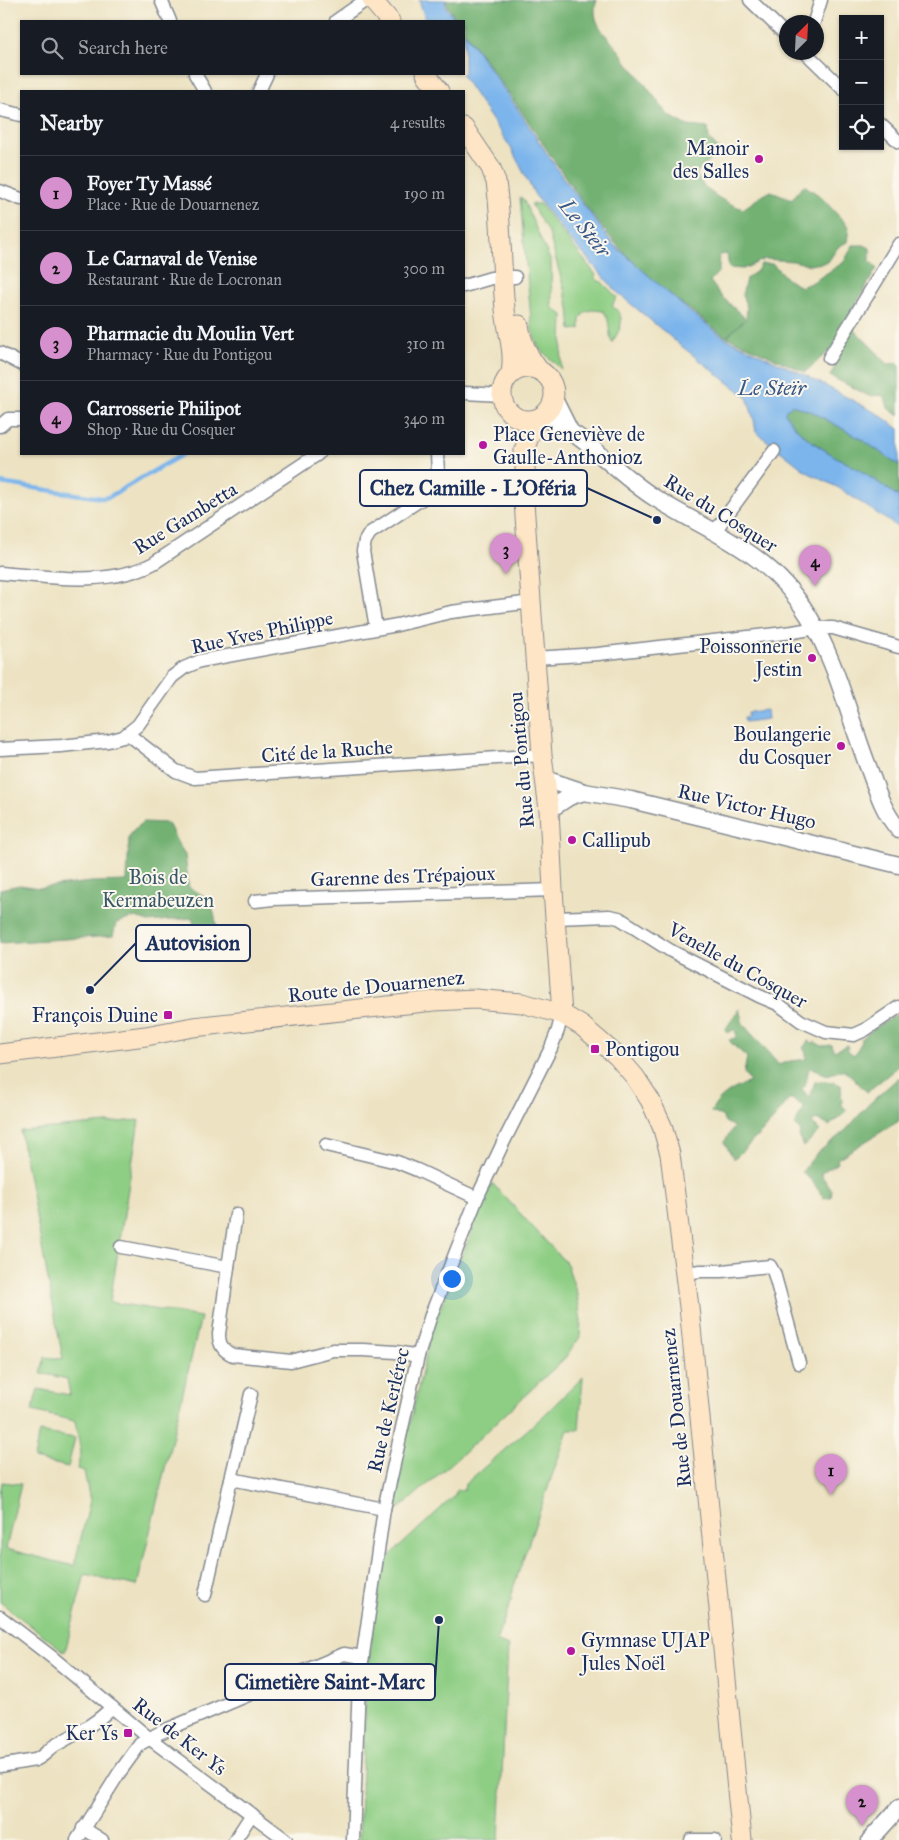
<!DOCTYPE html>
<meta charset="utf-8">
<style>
:root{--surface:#171b24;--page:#20242c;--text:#f1f3f6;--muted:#9ea1a6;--line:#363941;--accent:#d690ce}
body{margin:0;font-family:"IM FELL Great Primer",serif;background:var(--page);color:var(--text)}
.controls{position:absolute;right:15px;top:15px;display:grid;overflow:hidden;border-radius:0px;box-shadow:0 1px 4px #0004}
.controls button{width:45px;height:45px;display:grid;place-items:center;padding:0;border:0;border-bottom:1px solid var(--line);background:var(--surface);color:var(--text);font:25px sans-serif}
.compass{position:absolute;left:779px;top:15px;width:45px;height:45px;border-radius:50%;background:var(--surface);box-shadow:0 1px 4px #0004;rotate:24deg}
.you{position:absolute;left:451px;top:1278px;width:18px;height:18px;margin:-12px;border:4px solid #fff;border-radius:50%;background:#1a73e8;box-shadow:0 0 0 8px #1a73e833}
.badge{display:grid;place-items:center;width:32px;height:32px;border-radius:50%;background:var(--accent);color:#111;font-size:16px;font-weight:700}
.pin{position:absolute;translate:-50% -41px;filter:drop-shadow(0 1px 2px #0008)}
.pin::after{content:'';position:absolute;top:26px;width:18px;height:15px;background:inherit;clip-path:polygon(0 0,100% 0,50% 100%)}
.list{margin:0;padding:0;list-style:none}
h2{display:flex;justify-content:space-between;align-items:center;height:65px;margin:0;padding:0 20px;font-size:21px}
h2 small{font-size:16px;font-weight:400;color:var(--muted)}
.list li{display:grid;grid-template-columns:32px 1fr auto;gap:15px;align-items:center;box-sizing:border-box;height:75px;padding:0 20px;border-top:1px solid var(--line)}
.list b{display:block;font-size:19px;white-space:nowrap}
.list p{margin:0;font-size:16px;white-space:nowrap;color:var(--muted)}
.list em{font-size:16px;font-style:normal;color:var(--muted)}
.icon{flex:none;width:28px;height:28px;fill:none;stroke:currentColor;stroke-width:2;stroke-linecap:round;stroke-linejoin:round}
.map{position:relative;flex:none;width:899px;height:1840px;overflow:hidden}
.search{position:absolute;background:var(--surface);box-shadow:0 1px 4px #0004;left:20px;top:20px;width:445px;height:55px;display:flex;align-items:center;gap:12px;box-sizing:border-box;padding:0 18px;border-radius:0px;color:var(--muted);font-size:19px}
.panel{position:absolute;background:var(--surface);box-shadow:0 1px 4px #0004;left:20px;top:90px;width:445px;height:365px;border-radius:0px}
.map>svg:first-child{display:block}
</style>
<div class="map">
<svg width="899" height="1840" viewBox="0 0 899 1840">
<rect width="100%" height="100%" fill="#fbf7ec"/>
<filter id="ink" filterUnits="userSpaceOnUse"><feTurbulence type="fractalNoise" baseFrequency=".02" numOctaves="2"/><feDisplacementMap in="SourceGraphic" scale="10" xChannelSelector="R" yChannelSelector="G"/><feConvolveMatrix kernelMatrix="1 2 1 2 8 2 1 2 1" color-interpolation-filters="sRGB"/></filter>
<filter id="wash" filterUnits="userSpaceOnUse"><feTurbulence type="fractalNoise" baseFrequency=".0096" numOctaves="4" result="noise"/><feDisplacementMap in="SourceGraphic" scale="20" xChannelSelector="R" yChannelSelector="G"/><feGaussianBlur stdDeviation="1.12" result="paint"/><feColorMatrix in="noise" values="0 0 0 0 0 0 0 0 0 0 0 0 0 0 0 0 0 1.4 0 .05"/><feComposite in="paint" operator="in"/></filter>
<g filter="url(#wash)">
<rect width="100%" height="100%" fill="#ede3c3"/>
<!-- green -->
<g fill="#8ece84" stroke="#547e71">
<polygon points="520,197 523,199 551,262 552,307 563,315 561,369 538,347 532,330"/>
<path d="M531 204H540L596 275 594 277 600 282 601 281 617 297 612 306C628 318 620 329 612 343 608 332 611 319 603 311L592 310 585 312 580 319V329L571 330 569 308 549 234Z"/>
<polygon points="139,1120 110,1302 201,1317 137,1586 85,1574 65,1652 0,1602 0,1494 2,1482 21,1484 6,1549 74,1566 90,1501 84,1471 77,1469 81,1453 75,1421 32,1411 38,1389 70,1395 67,1379 41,1373 45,1357 63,1359 20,1131"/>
<polygon points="492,1183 567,1264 577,1294 581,1321 580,1337 565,1358 468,1449 399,1509 389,1514 432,1328"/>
<polygon points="583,1377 579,1430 568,1430 510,1597 512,1599 496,1641 508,1646 499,1840 359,1840 366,1680 382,1563 454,1496 457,1490 464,1490 465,1484 541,1418"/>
<polygon points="39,1432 75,1438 68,1467 34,1459"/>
</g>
<!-- forest -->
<g fill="#72b172" stroke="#467068">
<path d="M446 0H597C588 25 611 38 623 56 627 63 628 66 635 71L668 115 688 126 708 128 709 139 720 151 696 173C702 191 726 203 743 209L760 197 771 191 784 196 791 200 804 185 820 196 849 227 847 242 838 247 828 262 810 265 793 261 765 259 743 269 729 268 727 254 719 255V271L710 281 721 296 746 319 747 307 742 295 746 279 757 271 761 264H773L788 280 801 287 813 282 844 262 853 245H864L870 248V261L877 268 846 321 888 364 896 363 899 366V416L888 408 886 400 882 395 869 396 830 376 839 359 830 350 805 372 727 337 744 320 726 337C688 309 641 274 611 238 577 198 549 152 519 108 501 82 482 57 464 31V21H457L448 7Z"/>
<path d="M792 405 813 412 861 439 899 465V497C887 489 876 481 864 473 838 457 800 440 785 413L786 410Z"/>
<path d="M142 822 168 823 179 846 185 855 189 888C195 891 202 894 207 898 215 905 221 943 214 951 210 957 203 958 196 960L193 918 148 922 136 917 116 923 113 936 0 943V889L20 885 39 888 91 882 127 881 129 836Z"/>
<path d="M739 1009 743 1024 779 1065C786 1060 797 1061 806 1059V1053L803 1048 808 1041 811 1043 815 1042 822 1046 832 1045 834 1051 847 1045 848 1051 854 1055 860 1045 861 1039 878 1026 899 1013V1066L867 1092C859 1085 852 1075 843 1070L827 1075 810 1067C806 1075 808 1082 802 1089L809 1097 815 1082C824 1080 832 1081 841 1085L842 1105 847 1111 829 1126 817 1119 811 1122 820 1131 803 1147 799 1136 801 1131 794 1125 805 1107 790 1098 769 1125 734 1159 724 1142 734 1127 725 1122 722 1116 711 1112C720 1095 732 1089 750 1082L744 1073 747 1057 733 1045 729 1040 737 1037 735 1029 728 1033 725 1030Z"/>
<polygon points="899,1077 899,1121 837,1159 838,1163 822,1172 822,1176 832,1191 831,1197 824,1198 812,1181 802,1172 816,1154 846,1130 869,1104"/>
</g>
<!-- water -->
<g fill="#7bb5ec" stroke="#4b72a5">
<polygon points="419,0 445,0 446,7 456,21 426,21"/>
<path d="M464 32 517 108 561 175 613 244 690 312 725 338 807 376 880 415 899 429V465L861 439 813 412 792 405 786 410 785 413C799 440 838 457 864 473 876 481 887 489 899 497V528L839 488 807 472 756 432 754 420 747 397 680 345 618 293 569 238 535 195 511 148 461 74H464Z"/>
<polygon points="767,710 768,719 745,722 744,717 748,717 748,712"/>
</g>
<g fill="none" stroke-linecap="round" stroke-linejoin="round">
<!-- stream -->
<polyline stroke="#7bb5ec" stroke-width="4.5" points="0,483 102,498 109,497 183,454"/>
</g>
</g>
<g filter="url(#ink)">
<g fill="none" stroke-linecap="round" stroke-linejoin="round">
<defs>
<g id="minor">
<polyline points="161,0 170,21"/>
<polyline points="750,0 786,35"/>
<polyline points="336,21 366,0"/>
<polyline points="814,22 821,0"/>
<polyline points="805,52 843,89"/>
<polyline points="195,74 205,91"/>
<polyline points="259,91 267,74"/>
<polyline points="0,110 21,115"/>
<polyline points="880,124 899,142"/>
<polyline points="0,191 21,199"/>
<polyline points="464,286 491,278 515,277"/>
<polyline points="0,353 21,364"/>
<polyline points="829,358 899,244"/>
<polyline points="464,393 502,395"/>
<polyline points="0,426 8,419 21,419"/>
<polyline points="715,531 774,451"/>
<path d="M0 573C49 577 109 587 154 563L318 454"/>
<polyline points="376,628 363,551 365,541 370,533 423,498 435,488 438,473 437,454"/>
<polyline points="535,658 598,654 793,632 816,628 833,628 899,647"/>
<polyline points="128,734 176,771 195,778 542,755"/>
<polyline points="0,749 61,746 108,741 123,737 138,725 172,677 184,668 200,661 397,625 451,612 532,602"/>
<polyline points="255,901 273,899 553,890"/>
<polyline points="556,918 609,916 619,918 671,951 759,996 778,1004 801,1021 826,1032 854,1035 865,1030 899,1007"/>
<polyline points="326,1145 397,1162 417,1170 477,1198"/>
<path d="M121 1247 228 1267 219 1334C219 1345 223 1351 233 1355L291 1361 333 1350H363L396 1352 418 1356"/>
<polyline points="228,1267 236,1214"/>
<polyline points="684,1273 701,1271 722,1271 770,1266 774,1273 799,1363"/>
<polyline points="231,1479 251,1394"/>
<polyline points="205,1595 231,1479 384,1509"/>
<polyline points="0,1617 53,1658 149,1738 286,1840"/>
<path d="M0 1766 35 1760C43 1757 47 1751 54 1746 75 1734 95 1725 112 1707"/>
<polyline points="83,1828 102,1840"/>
<polyline points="77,1840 119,1773 140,1744 159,1733 344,1654 363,1657"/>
<polyline points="235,1840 252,1814"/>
<polyline points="353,1840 359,1682 384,1509 418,1356 431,1315 477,1198 503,1143 551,1048 558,1030 562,1014"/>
<polyline points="691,1840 715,1840"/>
</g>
<g id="tertiary">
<polyline points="554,399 570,431"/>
<path d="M542 416C554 425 569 429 581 439 606 458 628 481 655 498 714 535 769 551 808 615 837 662 849 718 869 769 877 791 884 813 899 830"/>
<polyline points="545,779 584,792 631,800 899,865"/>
<polyline points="549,810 569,797 584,792"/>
<polyline points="870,1840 899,1808"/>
</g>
<g id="secondary">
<polyline points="372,0 390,21"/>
<polyline points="426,74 439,91"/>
<path d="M464 128 491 168 496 182C502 224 501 267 505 309 507 331 515 351 511 373"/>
<path d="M519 325C521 342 528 356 538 369"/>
<circle cx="528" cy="394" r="26"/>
<polyline points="536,419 524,450 526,484 524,502 542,755 549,810 553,890 562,1014"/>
<polyline points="0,1054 146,1036 193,1027 434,1001 475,999 522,1003 562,1014 582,1026 617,1056 635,1077 650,1100 662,1126 670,1154 689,1307 742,1840"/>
</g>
</defs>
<!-- minor casing -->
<use href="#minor" stroke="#848990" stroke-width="15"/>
<!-- tertiary casing -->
<use href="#tertiary" stroke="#848990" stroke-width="19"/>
<!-- secondary casing -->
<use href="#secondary" stroke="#848990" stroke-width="21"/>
<!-- minor -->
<use href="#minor" stroke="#fff" stroke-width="12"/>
<!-- tertiary -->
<use href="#tertiary" stroke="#fff" stroke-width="16"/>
<!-- secondary -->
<use href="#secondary" stroke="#fee5c5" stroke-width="19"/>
</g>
</g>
<!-- markers -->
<g fill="#b5179e" stroke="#fbf7ec" stroke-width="2">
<circle cx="759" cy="159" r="5"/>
<circle cx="483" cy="445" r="5"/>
<circle cx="812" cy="658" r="5"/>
<circle cx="841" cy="746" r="5"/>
<circle cx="572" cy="840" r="5"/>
<rect x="163" y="1010" width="10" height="10" rx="2.5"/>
<rect x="590" y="1044" width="10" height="10" rx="2.5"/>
<circle cx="571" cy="1651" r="5"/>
<rect x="123" y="1728" width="10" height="10" rx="2.5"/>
</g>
<g text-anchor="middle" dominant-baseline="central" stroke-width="4" stroke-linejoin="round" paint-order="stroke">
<!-- poi labels -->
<g font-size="20" fill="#1b2f5e" stroke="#fbf7ec" text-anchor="end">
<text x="749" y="148">Manoir<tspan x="749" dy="23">des Salles</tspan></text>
<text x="493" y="434" text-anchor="start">Place Geneviève de<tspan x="493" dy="23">Gaulle-Anthonioz</tspan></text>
<text x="802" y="646">Poissonnerie<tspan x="802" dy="23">Jestin</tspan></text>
<text x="831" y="734">Boulangerie<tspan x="831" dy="23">du Cosquer</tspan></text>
<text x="582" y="840" text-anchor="start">Callipub</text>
<text x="158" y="1015">François Duine</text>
<text x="605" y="1049" text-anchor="start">Pontigou</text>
<text x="581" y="1640" text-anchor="start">Gymnase UJAP<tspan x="581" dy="23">Jules Noël</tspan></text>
<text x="118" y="1733">Ker Ys</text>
</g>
<!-- street labels -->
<g font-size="20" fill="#1b2f5e" stroke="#fbf7ec">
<text transform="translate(721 513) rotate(32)">Rue du Cosquer</text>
<text transform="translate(185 518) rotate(-32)">Rue Gambetta</text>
<text transform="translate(262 632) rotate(-12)">Rue Yves Philippe</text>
<text transform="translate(327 751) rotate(-4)">Cité de la Ruche</text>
<text transform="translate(521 760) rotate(-95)">Rue du Pontigou</text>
<text transform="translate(747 806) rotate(13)">Rue Victor Hugo</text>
<text transform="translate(403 876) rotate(-2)">Garenne des Trépajoux</text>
<text transform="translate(738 965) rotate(29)">Venelle du Cosquer</text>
<text transform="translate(376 986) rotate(-6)">Route de Douarnenez</text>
<text transform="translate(676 1408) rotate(-96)">Rue de Douarnenez</text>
<text transform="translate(388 1410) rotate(-77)">Rue de Kerlérec</text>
<text transform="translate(180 1736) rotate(38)">Rue de Ker Ys</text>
</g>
<!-- park labels -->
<g font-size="20" fill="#385768" stroke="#fbf7ec">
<text x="158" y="877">Bois de<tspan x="158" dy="23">Kermabeuzen</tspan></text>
</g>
<!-- water labels -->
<g font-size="21" font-style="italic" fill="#385789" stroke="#fbf7ec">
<text transform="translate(585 228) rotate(51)">Le Steir</text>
<text x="772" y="388">Le Steïr</text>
</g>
</g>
<!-- callouts -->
<path fill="none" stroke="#1b2f5e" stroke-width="2" d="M657 520L587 488M90 990L136 943M439 1620L435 1682"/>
<g fill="#1b2f5e" stroke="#fbf7ec" stroke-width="2">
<circle cx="657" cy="520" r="5"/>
<circle cx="90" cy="990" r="5"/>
<circle cx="439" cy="1620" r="5"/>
</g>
<g fill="#fbf7ec" stroke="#1b2f5e" stroke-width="2">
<rect x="360" y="470" width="227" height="36" rx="5"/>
<rect x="136" y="925" width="114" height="36" rx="5"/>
<rect x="225" y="1664" width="210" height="36" rx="5"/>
</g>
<g font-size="21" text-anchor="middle" font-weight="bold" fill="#1b2f5e">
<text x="473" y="495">Chez Camille - L'Oféria</text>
<text x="193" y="950">Autovision</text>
<text x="330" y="1689">Cimetière Saint-Marc</text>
</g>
</svg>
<div class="controls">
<button>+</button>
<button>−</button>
<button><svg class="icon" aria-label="locate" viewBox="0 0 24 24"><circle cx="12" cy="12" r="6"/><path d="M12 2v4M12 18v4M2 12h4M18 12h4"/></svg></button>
</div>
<svg class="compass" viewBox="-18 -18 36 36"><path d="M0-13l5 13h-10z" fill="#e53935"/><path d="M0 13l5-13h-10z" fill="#9ea1a6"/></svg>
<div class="you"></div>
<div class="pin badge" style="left:831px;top:1495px">1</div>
<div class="pin badge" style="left:862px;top:1826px">2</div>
<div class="pin badge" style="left:506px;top:574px">3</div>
<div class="pin badge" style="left:815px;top:586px">4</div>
<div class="search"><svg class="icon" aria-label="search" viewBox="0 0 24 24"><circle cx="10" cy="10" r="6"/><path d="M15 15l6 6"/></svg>Search here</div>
<section class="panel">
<h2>Nearby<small>4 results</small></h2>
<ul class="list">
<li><span class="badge">1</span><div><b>Foyer Ty Massé</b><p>Place · Rue de Douarnenez</p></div><em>190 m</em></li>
<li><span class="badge">2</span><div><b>Le Carnaval de Venise</b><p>Restaurant · Rue de Locronan</p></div><em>300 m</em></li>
<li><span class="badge">3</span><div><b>Pharmacie du Moulin Vert</b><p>Pharmacy · Rue du Pontigou</p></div><em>310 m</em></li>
<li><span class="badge">4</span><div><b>Carrosserie Philipot</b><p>Shop · Rue du Cosquer</p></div><em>340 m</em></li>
</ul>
</section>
</div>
